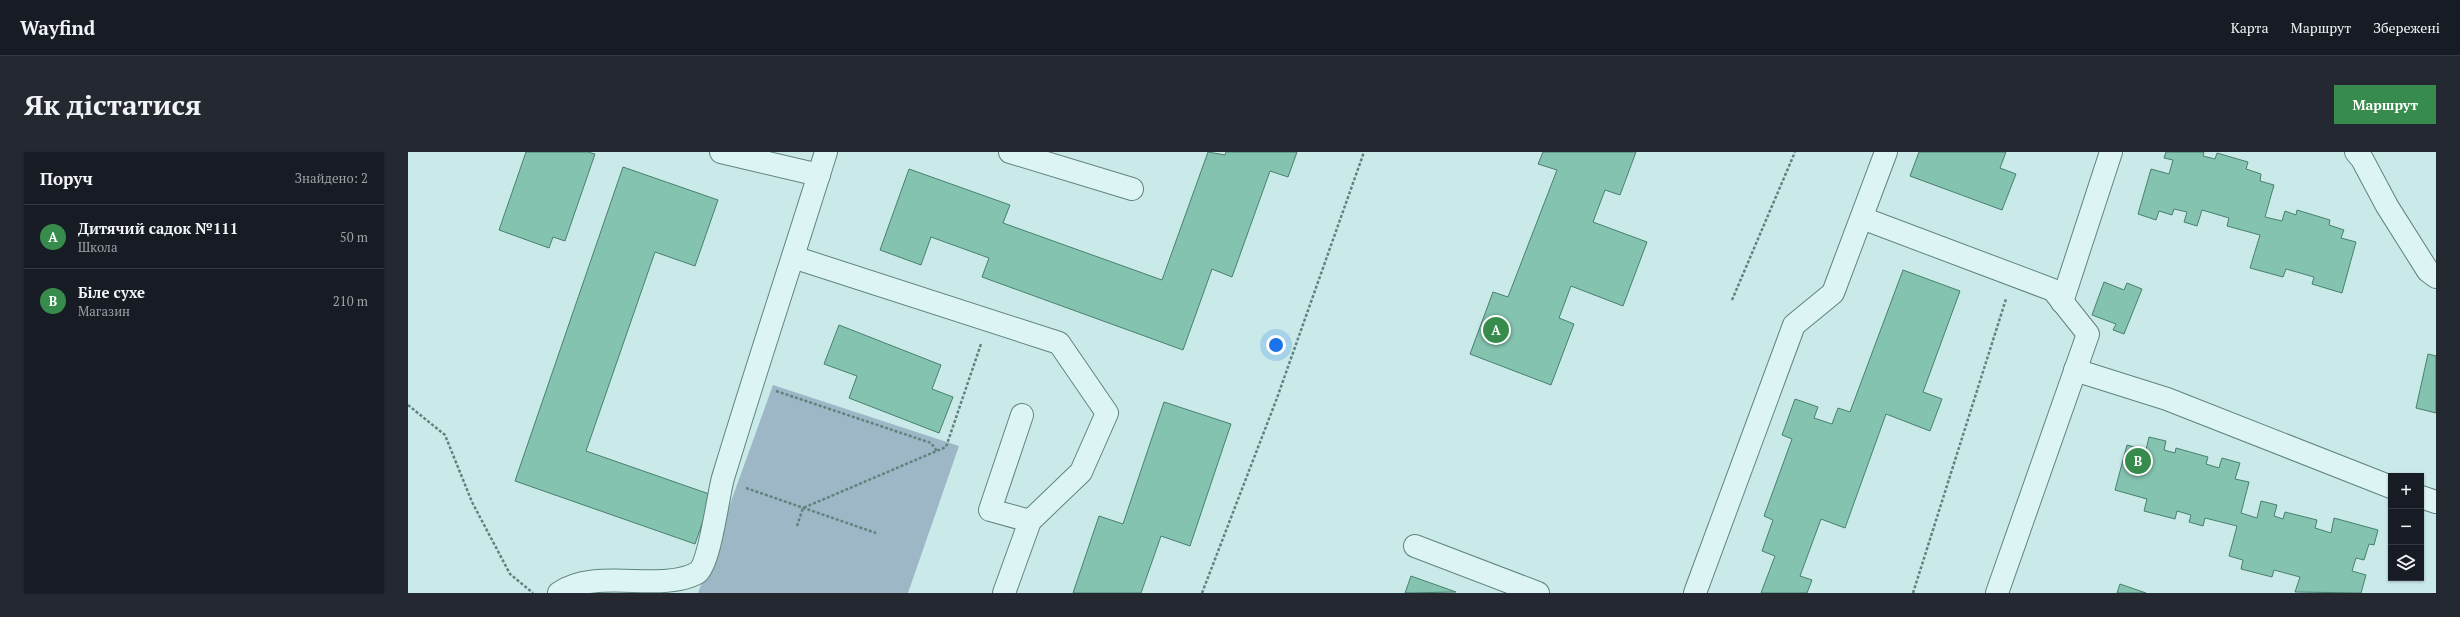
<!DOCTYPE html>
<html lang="uk">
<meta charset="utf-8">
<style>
:root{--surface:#171b24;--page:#242831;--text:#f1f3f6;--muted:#9ea1a6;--line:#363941;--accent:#378c4d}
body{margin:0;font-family:"PT Serif",serif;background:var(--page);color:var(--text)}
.controls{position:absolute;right:12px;bottom:12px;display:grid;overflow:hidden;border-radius:0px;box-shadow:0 1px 3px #0004}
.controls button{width:36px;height:36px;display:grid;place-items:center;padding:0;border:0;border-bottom:1px solid var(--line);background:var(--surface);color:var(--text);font:20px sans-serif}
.you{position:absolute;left:868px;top:193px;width:14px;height:14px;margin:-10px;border:3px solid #fff;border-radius:50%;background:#1a73e8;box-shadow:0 0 0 6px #1a73e833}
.badge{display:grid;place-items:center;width:26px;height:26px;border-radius:50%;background:var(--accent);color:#fff;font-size:13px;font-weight:700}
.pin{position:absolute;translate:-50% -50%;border:2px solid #fff;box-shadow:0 1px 4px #0006}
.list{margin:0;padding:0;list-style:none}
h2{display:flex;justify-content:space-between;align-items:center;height:52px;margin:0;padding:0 16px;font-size:17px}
h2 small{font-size:13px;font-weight:400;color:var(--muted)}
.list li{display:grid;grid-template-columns:26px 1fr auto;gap:12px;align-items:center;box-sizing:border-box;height:64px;padding:0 16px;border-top:1px solid var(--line)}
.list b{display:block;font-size:15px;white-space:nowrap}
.list p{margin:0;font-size:13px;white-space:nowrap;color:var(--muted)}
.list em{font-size:13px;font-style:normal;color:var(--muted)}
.icon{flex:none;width:22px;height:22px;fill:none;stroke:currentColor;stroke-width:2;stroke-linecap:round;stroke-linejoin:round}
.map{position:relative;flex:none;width:2028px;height:441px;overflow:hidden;border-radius:0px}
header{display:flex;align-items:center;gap:24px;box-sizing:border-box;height:56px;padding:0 20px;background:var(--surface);border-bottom:1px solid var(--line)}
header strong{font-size:19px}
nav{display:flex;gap:22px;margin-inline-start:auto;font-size:14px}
.intro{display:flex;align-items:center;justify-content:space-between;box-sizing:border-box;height:96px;padding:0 24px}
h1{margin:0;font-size:28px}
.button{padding:10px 18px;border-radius:0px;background:var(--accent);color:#fff;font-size:14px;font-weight:700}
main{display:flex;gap:24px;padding:0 24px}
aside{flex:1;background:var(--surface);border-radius:0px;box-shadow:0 1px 3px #0004}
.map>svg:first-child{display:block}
</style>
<header>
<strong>Wayfind</strong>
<nav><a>Карта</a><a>Маршрут</a><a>Збережені</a></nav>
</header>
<div class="intro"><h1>Як дістатися</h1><a class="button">Маршрут</a></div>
<main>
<aside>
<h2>Поруч<small>Знайдено: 2</small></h2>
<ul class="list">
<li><span class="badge">A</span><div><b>Дитячий садок №111</b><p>Школа</p></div><em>50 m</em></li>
<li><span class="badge">B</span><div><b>Біле сухе</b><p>Магазин</p></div><em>210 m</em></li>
</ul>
</aside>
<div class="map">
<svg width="2028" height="441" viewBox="0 0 2028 441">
<rect width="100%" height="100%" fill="#c9eae9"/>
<!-- green -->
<polygon fill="#9eb7c7" points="365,233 551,294 500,441 290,441"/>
<!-- building -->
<g fill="#84c3af" stroke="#48806e">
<polygon points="118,0 180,0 187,2 157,89 145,85 141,96 91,78"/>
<polygon points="800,0 817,3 818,0 889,0 880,25 862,19 824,125 804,117 775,198 574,125 581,106 523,85 513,113 472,98 501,17 602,53 595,71 754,128"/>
<polygon points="1135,0 1228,0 1212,43 1197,38 1185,70 1239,90 1215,154 1163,134 1151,166 1166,172 1143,233 1062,202 1085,140 1100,145 1149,18 1130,12"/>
<polygon points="1511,0 1598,0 1592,16 1608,22 1594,58 1502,24"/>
<polygon points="1758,0 1796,0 1795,4 1807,7 1809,1 1840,10 1838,17 1853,22 1852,29 1866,33 1857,65 1874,69 1877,59 1888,63 1889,58 1922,68 1921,73 1936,78 1933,86 1948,90 1934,141 1904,132 1906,125 1878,117 1875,125 1842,116 1852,83 1819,74 1821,66 1794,58 1789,74 1776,70 1779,60 1766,57 1764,63 1751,59 1748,68 1730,62 1743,17 1761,22 1765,8 1756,6"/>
<polygon points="215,15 310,48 287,114 247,100 178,299 304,343 287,392 107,329"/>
<polygon points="1495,118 1552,139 1515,240 1534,247 1522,279 1478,262 1437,376 1413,367 1392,424 1404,428 1399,441 1353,441 1367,404 1354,399 1365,368 1356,364 1384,287 1374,283 1387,247 1410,255 1406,266 1424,272 1430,256 1442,260"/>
<polygon points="1696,130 1716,138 1719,131 1734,137 1716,182 1705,178 1708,172 1684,163"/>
<polygon points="431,173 533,213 524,237 545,245 531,281 441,246 449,224 416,212"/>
<polygon points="2020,202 2028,204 2028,261 2008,256"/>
<polygon points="756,250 823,272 782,394 753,384 733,441 665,441 691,364 715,372"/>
<polygon points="1741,285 1758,289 1756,298 1767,301 1768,296 1800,305 1798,312 1811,316 1814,306 1832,311 1827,327 1841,330 1833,361 1849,366 1853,349 1869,353 1866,364 1875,367 1877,360 1909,368 1907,376 1923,381 1926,366 1970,378 1966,393 1961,392 1956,408 1948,406 1944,419 1958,423 1953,441 1887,440 1892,425 1866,418 1864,425 1833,417 1835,408 1821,404 1829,374 1797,366 1795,374 1781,370 1783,363 1769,359 1767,367 1736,359 1739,347 1707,338 1719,293 1738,298"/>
<polygon points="1003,424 1048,440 997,441"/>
<polygon points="1712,432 1738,441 1709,441"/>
</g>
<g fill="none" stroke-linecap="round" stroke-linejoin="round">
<defs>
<g id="minor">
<polyline points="313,0 411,23"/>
<polyline points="602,0 724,37"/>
<polyline points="1948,0 1954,7 1979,54 2020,119 2028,125"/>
<polyline points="1454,66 1645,138 1680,182 1589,441"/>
<polyline points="385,105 651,191 699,261 673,320 622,369 596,441"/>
<polyline points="1654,150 1703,0"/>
<polyline points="1667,218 1759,247 1983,335"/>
<polyline points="614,263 582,358 622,369"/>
<polyline points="2013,345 2028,350"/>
<polyline points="1007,394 1130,441"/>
<path d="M151 441C188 415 252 441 289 421 302 412 310 343 315 326 348 217 384 109 418 0"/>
<polyline points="1287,441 1386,173 1425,141 1478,0"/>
</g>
</defs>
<!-- minor casing -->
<use href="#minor" stroke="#60847d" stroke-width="24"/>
<!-- path -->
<g stroke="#60847d" stroke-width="2.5" stroke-dasharray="3 2" stroke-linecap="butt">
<polyline points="1324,148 1387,0"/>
<polyline points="368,239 523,291 529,299"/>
<polyline points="0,253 37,283 64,350 102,422 125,441"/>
<polyline points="338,336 468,381"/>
<polyline points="389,374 395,356 538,295 573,192"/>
<polyline points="794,441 869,246 956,0"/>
<polyline points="1505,441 1598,147"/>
</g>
<!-- minor -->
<use href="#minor" stroke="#dcf5f4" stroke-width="22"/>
</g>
</svg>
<div class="controls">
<button>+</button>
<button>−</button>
<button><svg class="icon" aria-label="layers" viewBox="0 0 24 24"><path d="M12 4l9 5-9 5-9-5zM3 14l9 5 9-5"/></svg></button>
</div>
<div class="you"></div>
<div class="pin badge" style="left:1088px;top:178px">A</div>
<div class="pin badge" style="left:1730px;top:309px">B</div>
</div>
</main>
